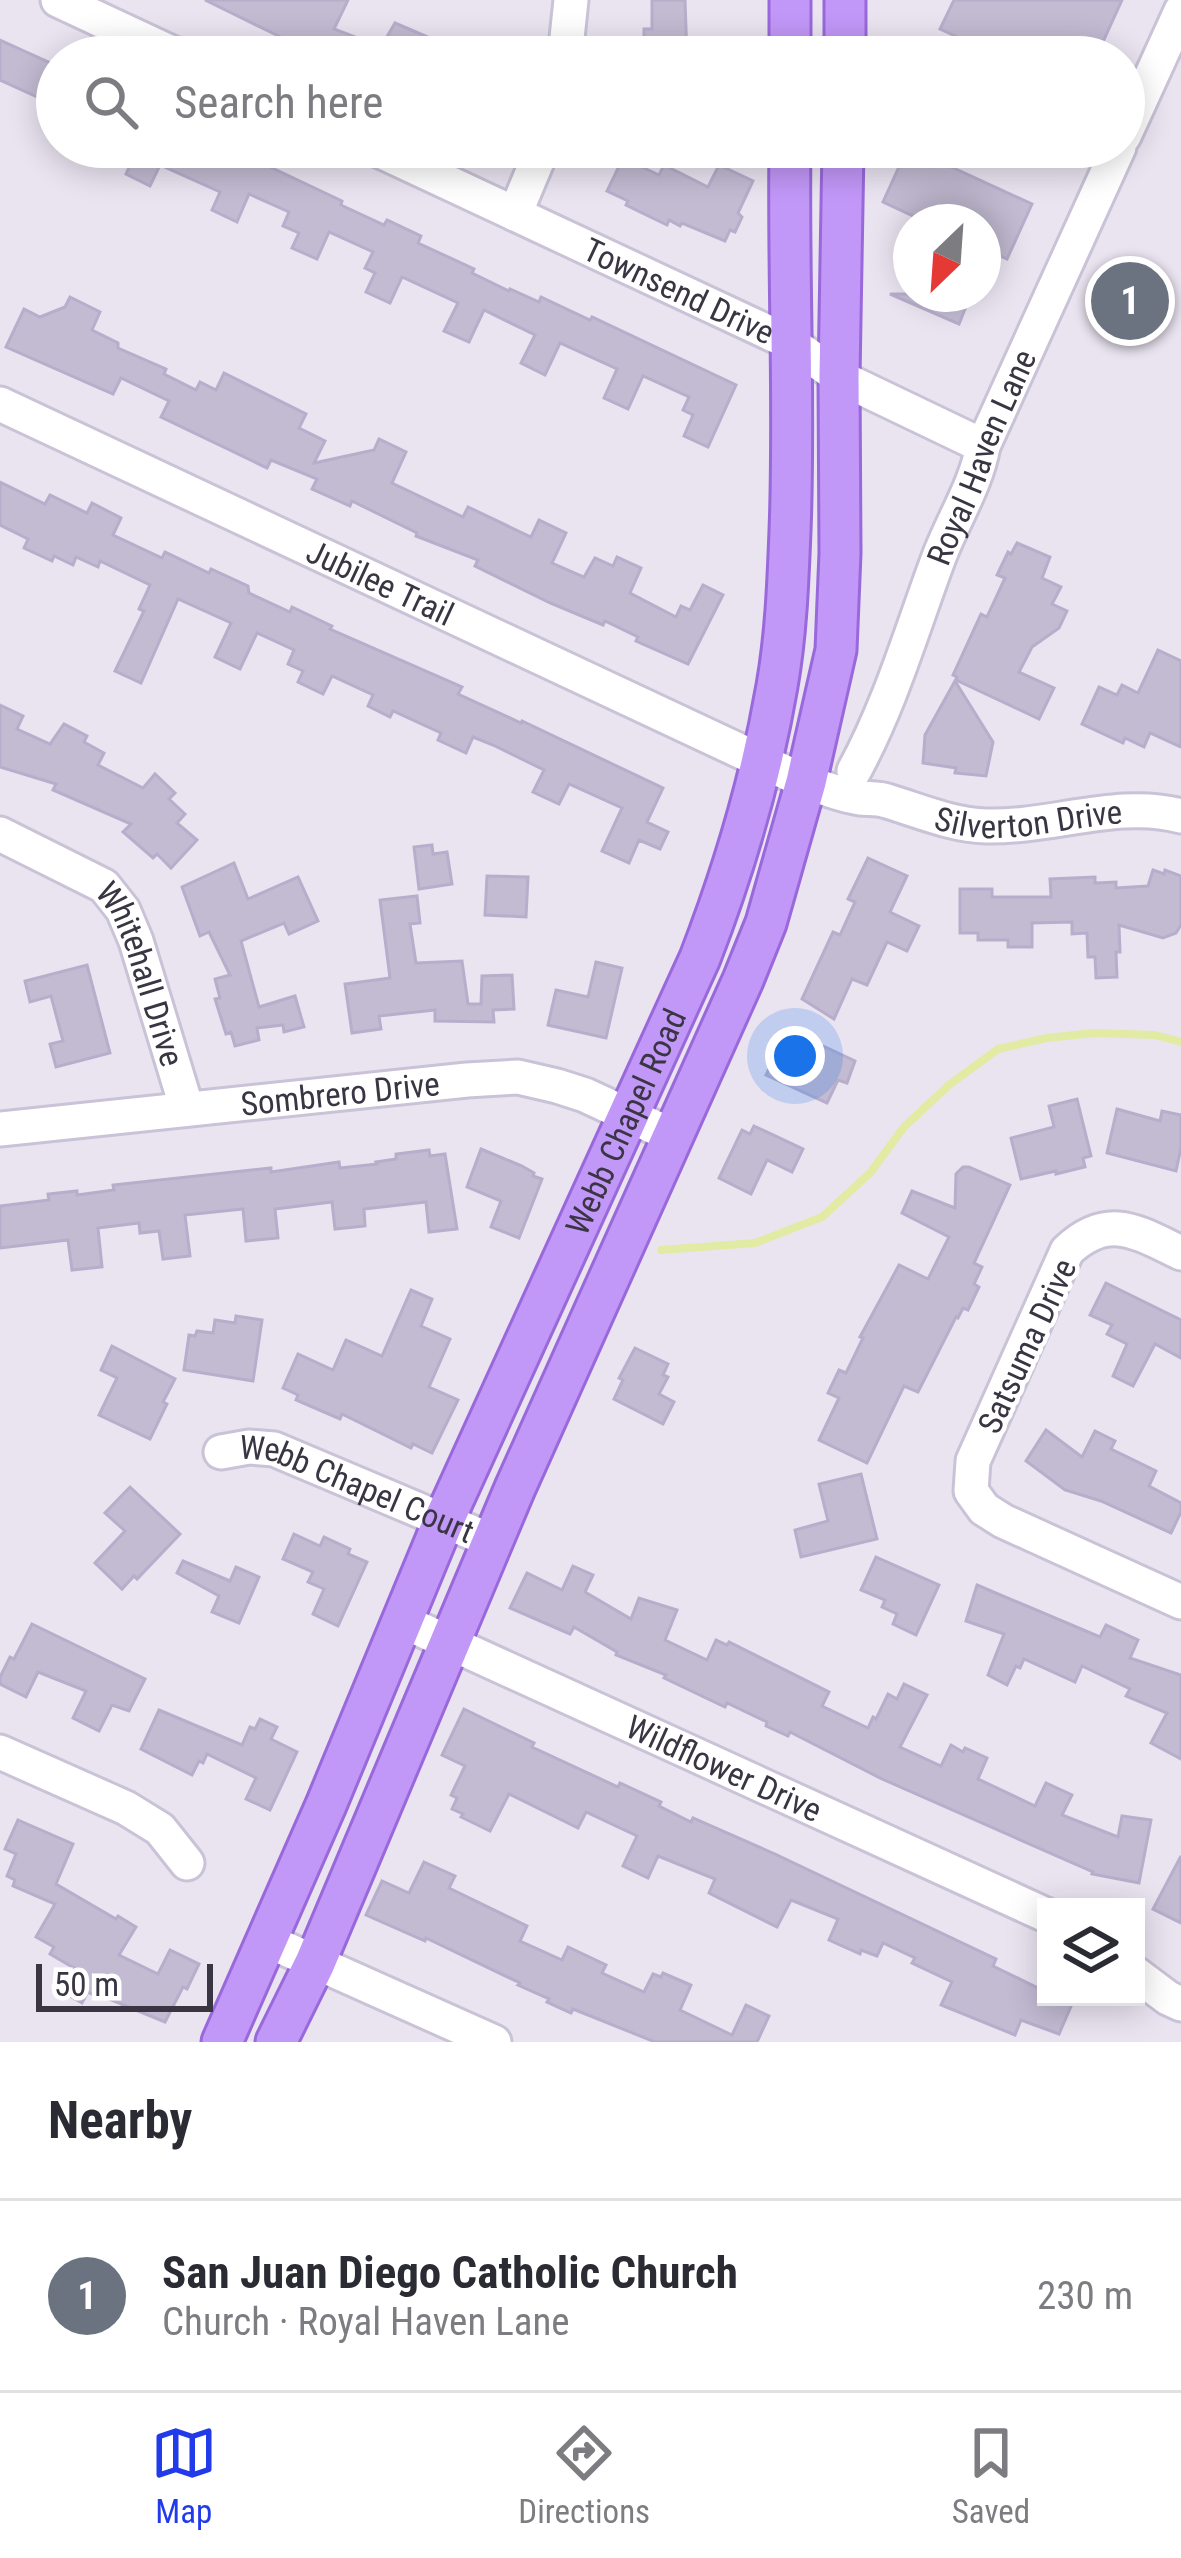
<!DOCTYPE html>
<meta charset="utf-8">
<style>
:root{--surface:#fff;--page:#f7f7f7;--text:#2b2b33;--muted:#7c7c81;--line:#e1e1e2;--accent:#213beb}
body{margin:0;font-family:"Roboto Condensed",sans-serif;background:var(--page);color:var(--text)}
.controls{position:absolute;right:36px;bottom:36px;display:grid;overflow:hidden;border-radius:0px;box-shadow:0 6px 30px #0003}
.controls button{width:108px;height:108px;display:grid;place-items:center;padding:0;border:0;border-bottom:3px solid var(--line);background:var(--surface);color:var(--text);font:60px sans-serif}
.compass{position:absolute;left:893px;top:204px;width:108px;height:108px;border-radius:50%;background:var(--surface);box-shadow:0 6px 30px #0003;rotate:205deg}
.scale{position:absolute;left:36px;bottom:30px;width:177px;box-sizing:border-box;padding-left:12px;border:6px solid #393543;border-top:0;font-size:33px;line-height:42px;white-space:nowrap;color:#393543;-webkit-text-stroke:9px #fff;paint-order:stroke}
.you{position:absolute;left:795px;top:1056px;width:42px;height:42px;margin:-30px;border:9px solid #fff;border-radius:50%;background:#1a73e8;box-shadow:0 0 0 18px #1a73e833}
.badge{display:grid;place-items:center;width:78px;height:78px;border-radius:50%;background:var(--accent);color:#fff;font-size:39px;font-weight:700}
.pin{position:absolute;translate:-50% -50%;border:6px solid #fff;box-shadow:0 3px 12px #0006}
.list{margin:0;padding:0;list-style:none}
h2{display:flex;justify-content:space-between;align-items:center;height:156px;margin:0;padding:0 48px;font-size:51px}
h2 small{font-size:39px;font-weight:400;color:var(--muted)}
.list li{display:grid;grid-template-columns:78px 1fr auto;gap:36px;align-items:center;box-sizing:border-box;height:192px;padding:0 48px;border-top:3px solid var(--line)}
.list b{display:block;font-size:45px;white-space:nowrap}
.list p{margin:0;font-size:39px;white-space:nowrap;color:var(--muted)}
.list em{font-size:39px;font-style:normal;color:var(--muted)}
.icon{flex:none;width:66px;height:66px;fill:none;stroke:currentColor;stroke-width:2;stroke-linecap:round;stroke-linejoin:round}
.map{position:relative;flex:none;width:1181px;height:2042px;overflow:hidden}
.search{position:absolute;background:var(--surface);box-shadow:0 6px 30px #0003;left:36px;right:36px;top:36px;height:132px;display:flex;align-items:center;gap:30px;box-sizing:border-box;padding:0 42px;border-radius:66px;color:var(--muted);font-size:45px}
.sheet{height:348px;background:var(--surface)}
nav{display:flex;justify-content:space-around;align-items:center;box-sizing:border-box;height:168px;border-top:3px solid var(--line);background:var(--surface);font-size:33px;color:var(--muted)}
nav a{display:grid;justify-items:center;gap:6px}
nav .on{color:var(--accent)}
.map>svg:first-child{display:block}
</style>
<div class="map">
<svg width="1181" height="2042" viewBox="0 0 1181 2042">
<rect width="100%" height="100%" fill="#eae4f1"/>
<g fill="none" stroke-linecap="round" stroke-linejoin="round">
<!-- stream -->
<polyline stroke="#e1eba4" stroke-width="8" points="661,1250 755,1243 822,1217 870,1173 904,1127 949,1085 998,1049 1047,1038 1094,1033 1155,1035 1181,1042"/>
</g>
<!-- building -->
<g fill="#c2bbd2" stroke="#b8aecc" stroke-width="3">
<polygon points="205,0 348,0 334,29 381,47 395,23 474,57 339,57 302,39 299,46"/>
<polygon points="652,0 685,0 687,57 644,57 644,29 652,29"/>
<polygon points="954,0 1122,0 1096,57 1001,57 940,29"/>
<polygon points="0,40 57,66 57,106 0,80"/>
<polygon points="120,147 228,147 342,201 341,205 384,225 387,220 421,236 418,243 474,269 472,273 509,291 510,289 539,302 541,297 590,320 592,317 736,385 708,447 684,436 693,415 683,410 689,397 643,376 628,409 604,398 617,369 560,343 545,375 521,363 535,335 484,310 469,342 444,331 458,303 402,277 390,303 366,292 375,273 365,268 373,252 329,232 317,259 292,248 299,233 283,226 289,212 249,194 237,222 212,210 220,192 160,165 150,186 126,174 135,154"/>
<polygon points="908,147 1032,204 1007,259 983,248 983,222 926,222 883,202"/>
<polygon points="623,158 659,175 664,165 708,187 719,165 753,181 738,213 742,217 735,232 730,230 725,241 682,223 680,226 669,220 667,225 626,205 628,201 607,191"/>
<polygon points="890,294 971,294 959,324"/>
<polygon points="70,297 100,312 92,330 118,343 118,348 166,369 164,374 196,390 200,382 216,390 224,373 306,414 299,428 325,441 314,463 374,450 379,439 406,452 392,483 463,517 468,507 531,537 539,520 566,533 552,563 584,577 595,558 613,566 617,557 641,568 630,593 676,617 681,606 690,610 703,585 723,595 688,664 636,641 638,637 605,621 603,625 550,603 475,566 478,560 416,536 417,533 352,501 350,506 312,489 317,479 271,460 267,468 161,417 169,401 121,378 113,394 6,347 24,309 40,317 65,307"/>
<polygon points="0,482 45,504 50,495 87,513 92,503 121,518 113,535 162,558 165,552 209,573 211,569 248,586 249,593 290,612 292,607 332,626 330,629 462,687 458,694 521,723 522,721 663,788 647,822 668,832 660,849 639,840 629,863 602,851 622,808 569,784 559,804 533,792 544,770 493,745 473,737 466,753 438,740 441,733 393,711 390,717 368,706 373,695 332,676 323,694 298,682 303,671 288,664 294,650 257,633 240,669 215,657 231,623 178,599 141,683 115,671 144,611 139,609 150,585 100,561 98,567 76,557 73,565 54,556 52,561 24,548 28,539 0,525"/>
<polygon points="1017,543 1050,557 1042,578 1061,587 1052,604 1067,611 1059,628 1032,647 1019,672 1054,688 1039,719 956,680 957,677 953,675 981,614 987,617 1005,578 997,575 1008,552 1011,554"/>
<polygon points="1158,650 1181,661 1181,747 1150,733 1144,747 1125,738 1123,743 1082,724 1099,687 1117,695 1122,685 1138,693"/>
<polygon points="955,681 993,742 986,776 955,773 956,768 923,763 925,735"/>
<polygon points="0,705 23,716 17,729 50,744 64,724 87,736 84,742 104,753 98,765 143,788 155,774 175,793 169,799 185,814 177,823 197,840 171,868 157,854 153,858 123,832 131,824 53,790 56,784 0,767"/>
<polygon points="432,845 433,854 447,852 452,884 419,889 414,847"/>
<polygon points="868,858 907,876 890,912 919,926 907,951 887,942 867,985 852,979 834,1019 802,999 833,932 840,935 855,902 848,899"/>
<polygon points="234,863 248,899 298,877 318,921 289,934 284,923 241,941 259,1007 295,996 304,1027 284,1032 283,1025 257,1028 259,1040 235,1046 231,1032 226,1034 215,999 220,998 215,979 230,975 209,932 200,936 182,887"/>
<polygon points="1153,870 1164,874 1165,870 1181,876 1181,925 1176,933 1163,938 1119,925 1120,952 1116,952 1117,977 1096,978 1095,957 1088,957 1087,933 1072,934 1072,922 1032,923 1032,947 1008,947 1008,940 978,940 978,933 960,933 960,889 992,889 992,897 1051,897 1050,879 1095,877 1095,883 1116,882 1116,888 1148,886"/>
<polygon points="487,876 528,877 526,917 485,915"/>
<polygon points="417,896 420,923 410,924 416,963 462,961 468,1004 481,1004 482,976 512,975 514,1009 493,1010 494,1022 435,1021 435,1010 379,1016 381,1029 352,1033 345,984 390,978 380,900"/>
<polygon points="596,962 622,968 606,1038 548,1025 556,990 588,997"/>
<polygon points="87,965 110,1053 56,1067 50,1044 63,1041 51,996 30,1002 25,981"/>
<polygon points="787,1029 855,1061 847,1083 838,1080 827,1103 766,1075"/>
<polygon points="1077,1099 1091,1156 1083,1158 1085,1167 1056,1174 1056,1171 1021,1179 1011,1138 1054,1127 1049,1106"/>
<polygon points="1117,1109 1160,1121 1162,1111 1181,1115 1181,1148 1176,1171 1107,1153"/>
<polygon points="754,1126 803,1149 792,1172 767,1160 751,1194 719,1178 742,1130 750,1134"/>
<polygon points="481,1149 522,1166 534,1173 533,1176 542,1179 519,1238 491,1227 501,1201 467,1187"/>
<polygon points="429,1150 430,1156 445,1154 457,1229 429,1232 426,1202 364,1209 365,1226 335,1229 332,1202 275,1209 278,1238 246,1241 243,1209 185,1215 190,1256 163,1259 159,1231 140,1233 139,1223 98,1228 102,1267 72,1270 68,1240 0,1248 0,1206 49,1200 48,1194 77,1191 77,1195 114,1190 113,1185 271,1168 271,1172 339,1162 340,1168 377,1164 376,1162 396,1159 396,1154"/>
<polygon points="963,1167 969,1167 1010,1185 974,1263 982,1267 974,1284 979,1287 968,1310 963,1308 958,1318 956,1317 918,1392 904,1386 867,1463 819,1440 839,1398 828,1393 839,1370 846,1373 863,1338 860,1337 899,1265 928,1279 949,1237 902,1213 912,1191 955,1208 956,1174"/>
<polygon points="1106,1283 1181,1320 1181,1358 1155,1344 1133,1386 1113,1376 1127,1344 1107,1334 1112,1325 1090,1315"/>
<polygon points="411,1290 432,1299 421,1326 450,1339 429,1387 458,1400 432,1453 413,1444 411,1448 342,1414 340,1419 296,1400 298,1395 283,1388 298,1354 333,1370 346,1340 382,1356"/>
<polygon points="236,1316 262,1320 253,1381 184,1370 189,1335 195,1336 197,1331 213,1333 215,1320 235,1323"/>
<polygon points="112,1346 175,1379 163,1402 167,1404 150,1439 99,1415 117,1378 101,1370"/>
<polygon points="635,1348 668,1364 663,1375 668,1377 659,1394 674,1402 663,1424 614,1399 623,1380 619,1378"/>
<polygon points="1046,1430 1082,1457 1095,1431 1115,1441 1111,1449 1156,1471 1149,1486 1181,1503 1181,1512 1171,1533 1101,1501 1065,1490 1026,1461"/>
<polygon points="861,1474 877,1539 801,1557 795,1530 828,1521 819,1484"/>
<polygon points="130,1487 180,1534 137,1579 134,1576 122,1589 95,1563 125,1531 105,1513"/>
<polygon points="294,1534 320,1546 324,1537 350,1549 348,1554 367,1562 338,1626 313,1614 324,1589 308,1582 313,1572 283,1559"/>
<polygon points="876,1557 939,1585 916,1635 893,1624 897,1614 882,1607 885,1600 861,1590"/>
<polygon points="183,1561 230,1581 236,1567 259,1577 239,1623 212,1612 219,1596 177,1573"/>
<polygon points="573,1566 593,1575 585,1592 631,1619 639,1598 677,1610 665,1640 707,1660 716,1640 727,1645 729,1642 829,1692 822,1706 868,1728 873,1717 876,1719 888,1694 897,1699 904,1684 927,1695 900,1747 941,1766 951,1745 963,1752 965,1748 987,1758 978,1779 1035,1806 1046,1783 1072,1795 1062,1815 1118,1837 1122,1816 1151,1820 1139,1883 1092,1874 1093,1872 882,1779 790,1732 788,1736 766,1726 767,1722 727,1703 725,1707 664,1678 666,1675 616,1655 617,1652 574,1627 570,1634 510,1608 527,1573 562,1590"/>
<polygon points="977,1585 1100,1637 1106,1625 1138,1640 1130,1658 1181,1675 1181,1759 1151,1743 1167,1713 1126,1696 1130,1689 1082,1666 1075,1682 1024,1659 1020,1668 1016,1666 1007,1685 988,1675 1004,1634 966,1621"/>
<polygon points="32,1624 145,1679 129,1711 112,1705 99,1731 73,1718 86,1691 38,1672 26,1697 0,1684 0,1677 10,1657 14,1659"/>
<polygon points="464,1709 534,1743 532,1747 618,1787 620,1783 661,1802 659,1806 691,1822 693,1818 775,1854 996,1959 993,1966 1046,1992 1046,1997 1057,1997 1072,2004 1059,2034 1021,2020 1015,2035 941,2005 952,1982 912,1963 915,1958 883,1943 877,1956 861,1950 860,1954 829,1940 838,1919 791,1900 777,1927 709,1893 715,1879 658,1856 648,1878 623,1866 637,1836 586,1812 578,1828 509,1794 490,1831 461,1817 463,1814 452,1809 457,1798 451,1795 465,1766 442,1755"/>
<polygon points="159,1710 242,1745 250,1727 255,1729 260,1719 277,1727 271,1739 297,1752 270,1810 246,1799 256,1778 207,1754 203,1763 199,1761 192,1775 141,1749"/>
<polygon points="18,1820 73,1844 56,1884 116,1919 118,1916 136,1927 119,1955 158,1974 170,1950 199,1964 187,1989 183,1987 165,2022 97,1994 95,1996 88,1992 82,2003 61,1991 74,1968 50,1954 54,1947 36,1937 55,1904 13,1886 15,1880 7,1876 16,1854 5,1849"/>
<polygon points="1181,1856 1181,1923 1153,1909"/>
<polygon points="424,1862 455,1876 449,1888 527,1926 520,1941 562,1960 568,1947 606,1965 602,1973 644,1992 653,1974 661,1977 663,1973 691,1985 680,2010 732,2035 746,2005 769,2016 757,2042 655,2042 573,2009 571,2013 547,2002 549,1999 518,1985 520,1983 426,1938 425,1941 366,1915 382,1881 409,1893"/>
</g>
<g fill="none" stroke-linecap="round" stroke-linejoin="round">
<defs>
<g id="minor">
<polyline points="58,0 180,57"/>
<polyline points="565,57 571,0"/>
<polyline points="1124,136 1181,11"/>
<path id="s1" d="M372 147 791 343 839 377 983 446"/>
<polyline points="515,214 543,147"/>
<path id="s2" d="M0 404 806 782C824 788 841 795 860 798 869 799 878 798 887 801 920 811 952 825 986 826 1049 828 1121 799 1181 816"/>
<path id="s3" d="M854 771C891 703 912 629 939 557 953 520 976 485 983 446L1119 147"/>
<path id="s4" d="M0 834 104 886 123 910 136 941 187 1109"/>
<path id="s5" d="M0 1129 467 1080 518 1077 557 1086 585 1095 671 1135"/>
<path d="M1181 1253C1137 1232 1108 1212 1067 1251L973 1461 971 1491 984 1509 1003 1521 1181 1602"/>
<path id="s6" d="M221 1452 249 1447 274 1449 492 1541"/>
<path id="s7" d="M402 1621 1046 1915"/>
<polyline points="0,1752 126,1808 160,1829 187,1863"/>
<polyline points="268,1941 494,2042"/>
<polyline points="1136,1974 1168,1998 1181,2004"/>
</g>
<g id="major">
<polyline points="790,57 790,0"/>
<polyline points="845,57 845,0"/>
<path id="s8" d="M222 2042 326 1805 444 1520 700 958C734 870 761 779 777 686 786 635 788 582 790 531 795 403 788 275 790 147"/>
<polyline points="276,2042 315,1963 515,1488 743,980 766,923 806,782 836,650 840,553 839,377 843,147"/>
</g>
</defs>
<!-- minor casing -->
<use href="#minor" stroke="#cac2d7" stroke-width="39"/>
<!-- major casing -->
<use href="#major" stroke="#9968db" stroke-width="45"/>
<!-- minor -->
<use href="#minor" stroke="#fff" stroke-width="33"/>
<!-- major -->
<use href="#major" stroke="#c197f7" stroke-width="39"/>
</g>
<g text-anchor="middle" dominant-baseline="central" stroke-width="9" stroke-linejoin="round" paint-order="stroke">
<!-- street labels -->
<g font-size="33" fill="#393543" stroke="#fff">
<text stroke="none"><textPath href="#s1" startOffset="339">Townsend Drive</textPath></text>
<text stroke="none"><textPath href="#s3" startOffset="339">Royal Haven Lane</textPath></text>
<text stroke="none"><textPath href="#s2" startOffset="420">Jubilee Trail</textPath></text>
<text stroke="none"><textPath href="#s2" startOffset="1119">Silverton Drive</textPath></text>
<text stroke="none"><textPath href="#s4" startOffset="213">Whitehall Drive</textPath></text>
<text stroke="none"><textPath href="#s5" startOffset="342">Sombrero Drive</textPath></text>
<text stroke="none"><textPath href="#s8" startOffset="1005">Webb Chapel Road</textPath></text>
<text transform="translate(1027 1346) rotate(-65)">Satsuma Drive</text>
<text stroke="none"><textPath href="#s6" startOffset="144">Webb Chapel Court</textPath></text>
<text stroke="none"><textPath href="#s7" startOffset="354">Wildflower Drive</textPath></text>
</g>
</g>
</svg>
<div class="controls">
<button><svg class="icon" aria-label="layers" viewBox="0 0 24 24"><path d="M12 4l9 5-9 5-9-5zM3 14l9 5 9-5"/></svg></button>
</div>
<svg class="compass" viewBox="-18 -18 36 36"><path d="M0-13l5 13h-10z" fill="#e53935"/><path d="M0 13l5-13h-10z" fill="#7c7c81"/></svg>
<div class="scale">50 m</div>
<div class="you"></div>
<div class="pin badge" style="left:1130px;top:301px;background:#6b7280">1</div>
<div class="search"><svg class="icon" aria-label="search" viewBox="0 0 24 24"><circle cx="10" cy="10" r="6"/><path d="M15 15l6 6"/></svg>Search here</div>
</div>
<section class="sheet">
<h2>Nearby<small></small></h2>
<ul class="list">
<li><span class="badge" style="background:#6b7280">1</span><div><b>San Juan Diego Catholic Church</b><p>Church · Royal Haven Lane</p></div><em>230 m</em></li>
</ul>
</section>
<nav>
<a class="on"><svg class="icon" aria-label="map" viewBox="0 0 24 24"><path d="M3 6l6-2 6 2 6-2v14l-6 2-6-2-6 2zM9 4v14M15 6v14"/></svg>Map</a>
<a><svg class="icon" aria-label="directions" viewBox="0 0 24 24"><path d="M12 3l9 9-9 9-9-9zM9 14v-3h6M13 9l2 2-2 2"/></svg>Directions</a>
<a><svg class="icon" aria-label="saved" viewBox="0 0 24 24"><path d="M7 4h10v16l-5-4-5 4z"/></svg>Saved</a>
</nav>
